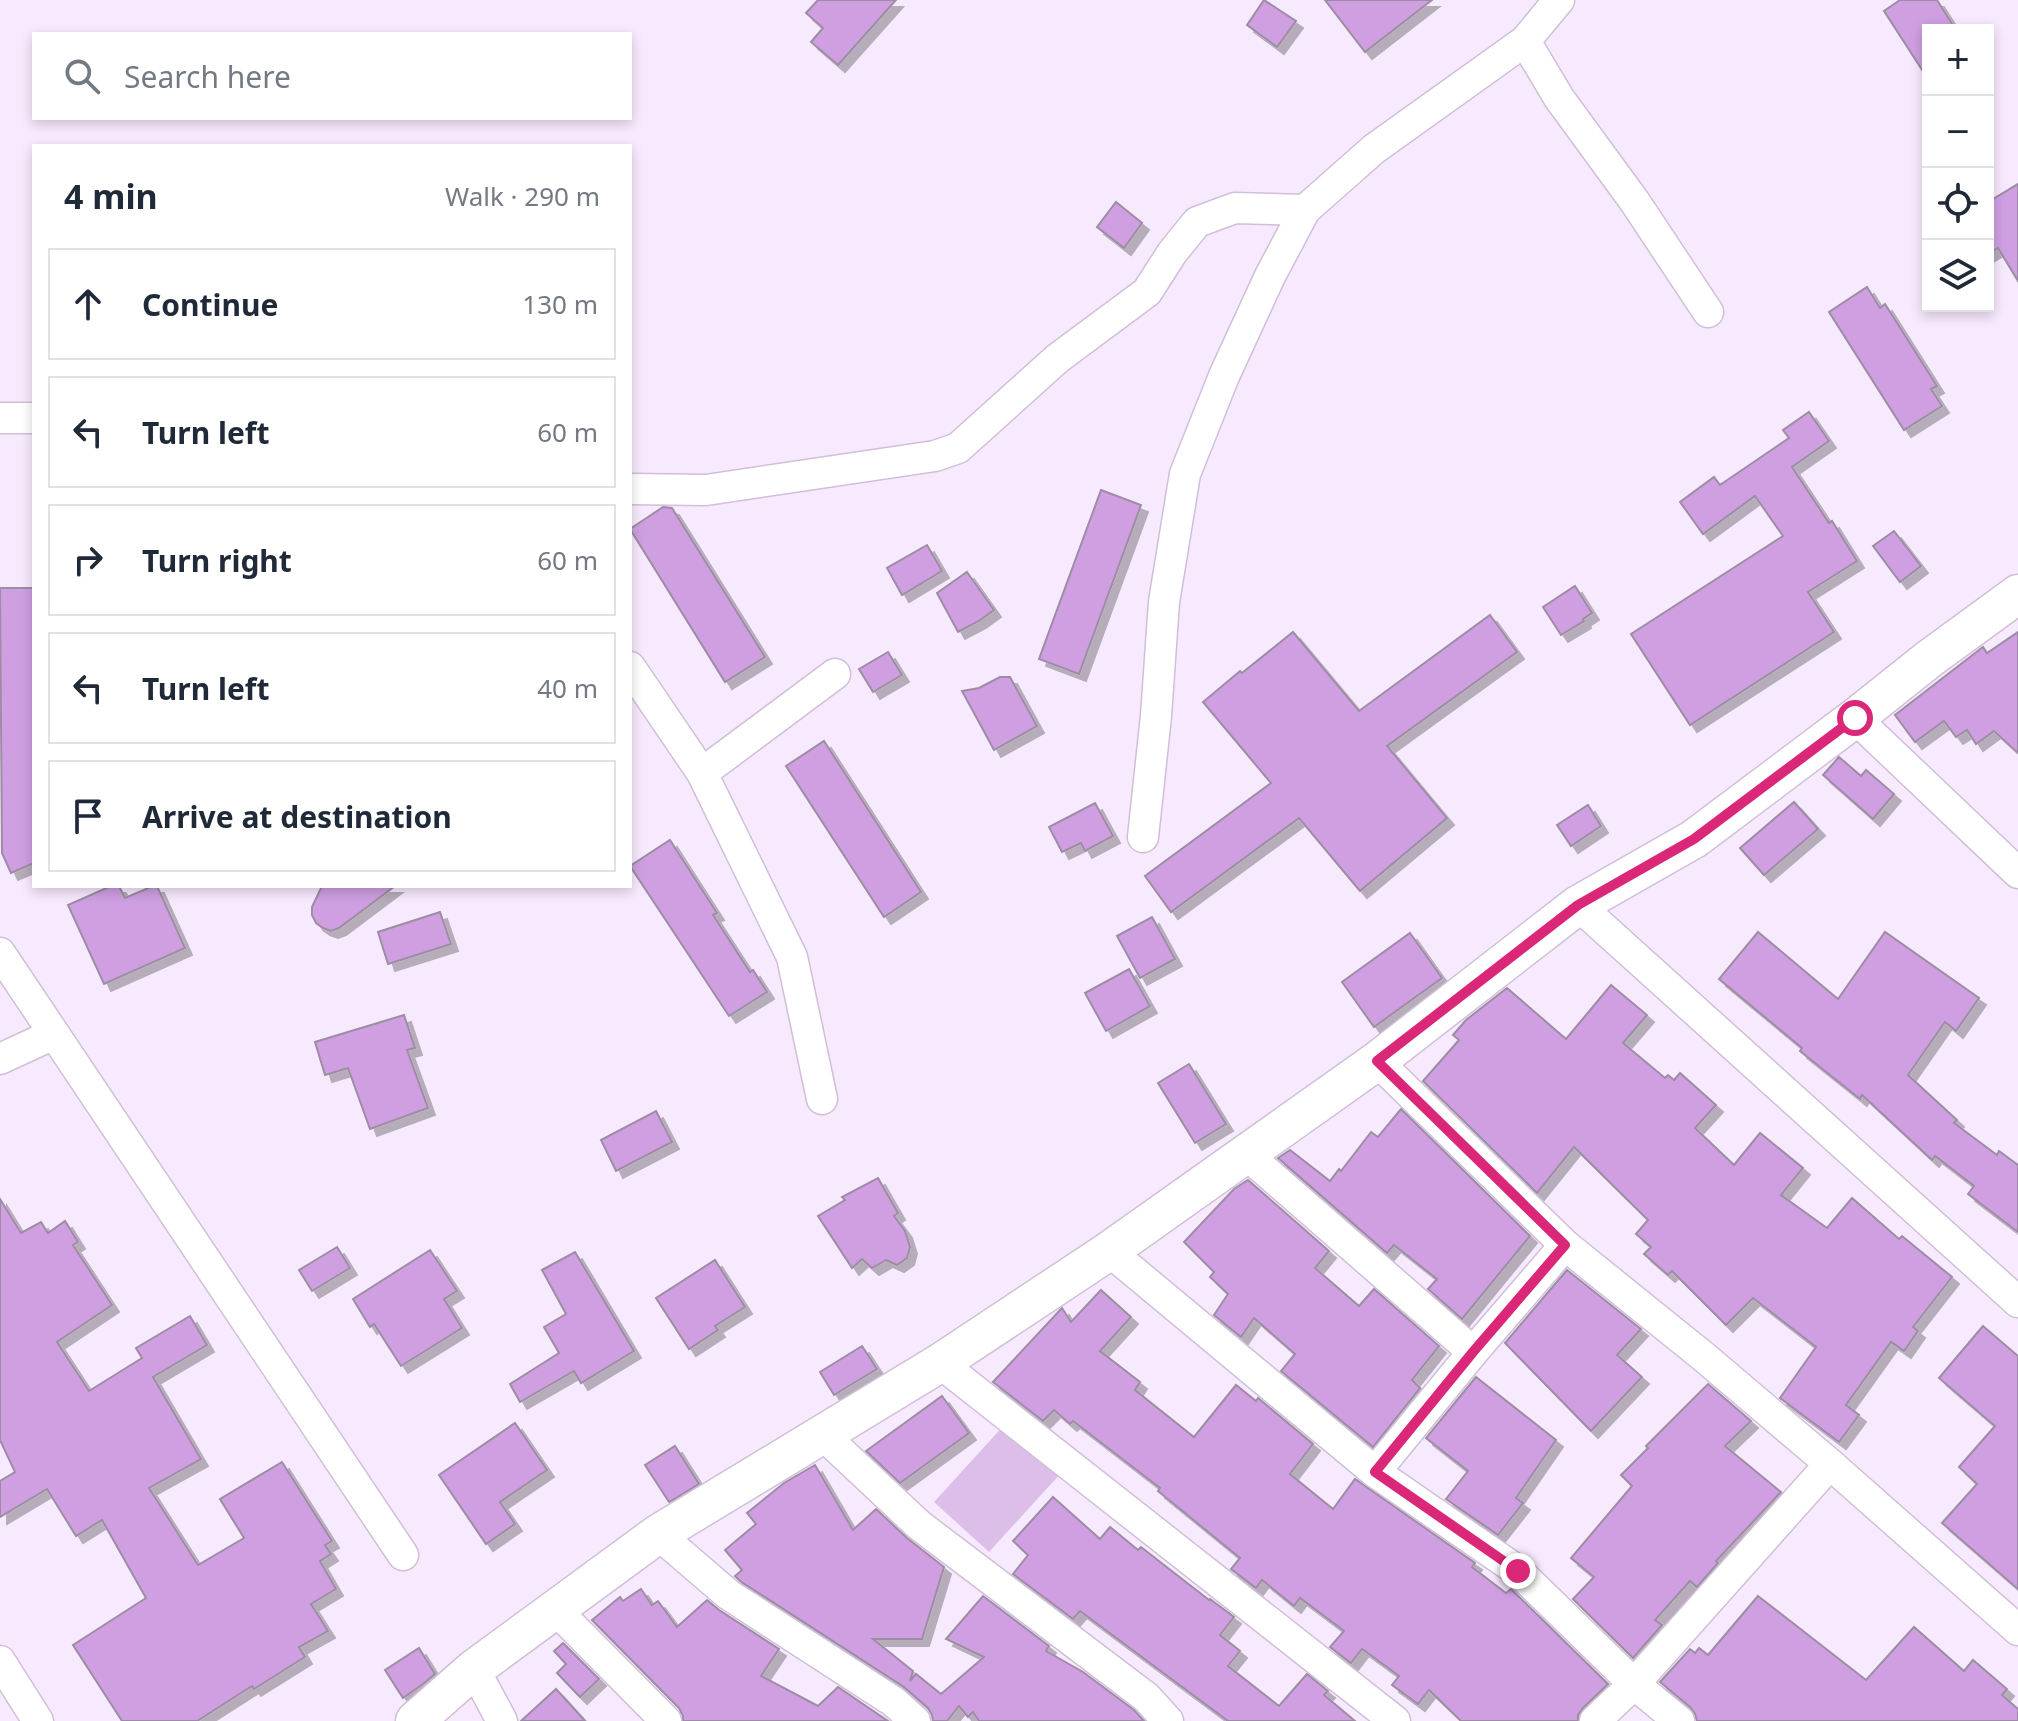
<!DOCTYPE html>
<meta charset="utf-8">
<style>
:root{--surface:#fff;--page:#f6f6f7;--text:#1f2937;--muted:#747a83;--line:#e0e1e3}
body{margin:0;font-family:"Noto Sans",sans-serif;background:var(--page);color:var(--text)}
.controls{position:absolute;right:24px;top:24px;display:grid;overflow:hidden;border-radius:0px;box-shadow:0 4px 12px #0003}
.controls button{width:72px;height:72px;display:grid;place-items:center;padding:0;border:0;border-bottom:2px solid var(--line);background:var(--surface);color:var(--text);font:40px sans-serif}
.stop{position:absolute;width:24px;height:24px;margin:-18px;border:6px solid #db2777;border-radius:50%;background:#fff}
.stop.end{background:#db2777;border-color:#fff;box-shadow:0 2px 8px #0008}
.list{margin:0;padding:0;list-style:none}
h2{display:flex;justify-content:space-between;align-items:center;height:104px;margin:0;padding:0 32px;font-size:34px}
h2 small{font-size:26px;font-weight:400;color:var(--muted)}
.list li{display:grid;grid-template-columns:52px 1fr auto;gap:24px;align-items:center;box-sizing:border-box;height:112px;margin:0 16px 16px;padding:0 16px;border:2px solid var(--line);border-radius:0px}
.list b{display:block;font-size:30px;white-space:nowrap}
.list em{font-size:26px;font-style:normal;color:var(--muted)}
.icon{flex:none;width:44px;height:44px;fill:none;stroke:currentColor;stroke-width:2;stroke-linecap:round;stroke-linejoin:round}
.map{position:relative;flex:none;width:2018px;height:1721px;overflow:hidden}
.search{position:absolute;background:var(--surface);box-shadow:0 4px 12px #0003;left:32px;top:32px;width:600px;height:88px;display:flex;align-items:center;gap:20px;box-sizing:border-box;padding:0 28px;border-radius:0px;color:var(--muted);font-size:30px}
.panel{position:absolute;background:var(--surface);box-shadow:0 4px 12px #0003;left:32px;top:144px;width:600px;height:744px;border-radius:0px}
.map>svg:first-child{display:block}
</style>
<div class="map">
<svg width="2018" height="1721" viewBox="0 0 2018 1721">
<defs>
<filter id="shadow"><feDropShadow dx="7" dy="7" stdDeviation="0" flood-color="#0004"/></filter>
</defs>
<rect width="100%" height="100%" fill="#f8eafe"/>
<!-- green -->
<polygon fill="#dcbee9" points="1006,1423 1061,1473 989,1552 934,1502"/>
<!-- building -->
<g fill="#cf9fe2" stroke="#9d8da4" stroke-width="2" filter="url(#shadow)">
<polygon points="818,0 896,0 838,65 811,42 823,28 806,13"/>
<polygon points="1264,0 1296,21 1277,47 1247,25"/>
<polygon points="1325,0 1432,0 1365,52"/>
<polygon points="1900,0 1937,0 1956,30 1928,30 1928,79 1884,11"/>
<polygon points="2018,184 2018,281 1998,248 1988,254 1988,202"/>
<polygon points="1116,202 1142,223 1124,248 1097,227"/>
<polygon points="1867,287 1880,308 1885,304 1937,386 1931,389 1942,406 1904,430 1829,312"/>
<polygon points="1809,412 1829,441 1792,467 1829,523 1832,521 1857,561 1808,592 1834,632 1690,725 1631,634 1783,536 1755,496 1703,534 1680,502 1714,477 1720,485 1789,438 1783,430"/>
<polygon points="1101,490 1141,505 1079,674 1039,659"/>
<polygon points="663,507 672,508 765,657 725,682 630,529"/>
<polygon points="1894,531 1921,566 1900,582 1873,546"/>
<polygon points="927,545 942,571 902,595 887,568"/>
<polygon points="967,572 994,610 979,621 958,632 937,593"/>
<polygon points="1575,586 1592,613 1583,619 1584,621 1561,635 1543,607"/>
<polygon points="0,588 34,588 34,863 11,873 2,853"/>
<polygon points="1490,615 1517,652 1387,746 1447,818 1360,891 1299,818 1171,912 1145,876 1271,783 1203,702 1240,671 1242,673 1293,632 1359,711"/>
<polygon points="2018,632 2018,753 1994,731 1976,744 1967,730 1956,737 1944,721 1915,742 1895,715 1983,647 1987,653"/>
<polygon points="888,652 902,675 873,692 859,669"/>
<polygon points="1000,677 1010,677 1037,726 994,750 962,691 979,688"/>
<polygon points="824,741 921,892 884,917 786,766"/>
<polygon points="1839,757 1861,776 1866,770 1894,794 1873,819 1823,775"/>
<polygon points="1794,802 1818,829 1764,875 1740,848"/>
<polygon points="1095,803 1113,836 1085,851 1081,843 1062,852 1049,827"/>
<polygon points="1588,805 1601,826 1571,846 1557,825"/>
<polygon points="670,840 717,913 713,915 750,972 753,970 767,992 729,1016 630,866"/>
<polygon points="111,886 119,886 125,898 153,886 157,886 185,948 104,984 68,905"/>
<polygon points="322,886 395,886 339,928 331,931 323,928 316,923 312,915 312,907"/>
<polygon points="440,912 451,944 388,964 378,932"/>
<polygon points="1152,917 1175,959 1140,978 1117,936"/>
<polygon points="1758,932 1838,999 1885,932 1979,998 1956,1031 1945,1022 1908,1075 1957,1120 1954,1123 1997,1155 1999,1151 2018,1165 2018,1232 1968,1194 1974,1186 1935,1156 1932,1160 1862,1095 1860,1099 1800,1051 1802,1048 1719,979"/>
<polygon points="1410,933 1442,978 1374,1027 1342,982"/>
<polygon points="1129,969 1150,1006 1106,1031 1085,993"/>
<polygon points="1611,985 1647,1015 1623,1043 1665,1078 1668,1075 1674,1080 1680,1073 1716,1105 1695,1128 1734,1165 1760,1133 1803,1168 1781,1195 1827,1228 1852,1198 1899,1239 1902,1236 1952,1277 1913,1327 1918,1331 1904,1351 1891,1342 1846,1405 1859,1415 1839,1442 1780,1398 1816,1347 1753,1298 1726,1325 1672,1271 1668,1275 1644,1254 1651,1247 1636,1234 1648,1220 1574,1147 1537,1193 1423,1081 1459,1040 1453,1035 1466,1020 1507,988 1566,1039"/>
<polygon points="404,1015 415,1048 407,1050 428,1108 370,1129 348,1068 325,1075 315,1042"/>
<polygon points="1189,1064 1226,1124 1195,1143 1158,1083"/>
<polygon points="1401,1109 1530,1236 1462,1319 1428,1289 1437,1279 1394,1245 1387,1253 1278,1158 1290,1150 1330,1181 1339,1169 1341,1171 1371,1132 1378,1137"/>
<polygon points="656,1111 672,1142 616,1171 601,1140"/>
<polygon points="878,1178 898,1213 894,1216 905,1231 910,1247 907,1258 897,1265 886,1260 872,1268 862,1259 852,1268 818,1216 845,1200 842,1197"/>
<polygon points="1248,1180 1329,1251 1315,1268 1359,1306 1374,1289 1439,1346 1412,1380 1420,1388 1373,1447 1281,1371 1295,1354 1254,1318 1241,1337 1214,1315 1228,1294 1210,1277 1214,1272 1184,1242 1234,1189"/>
<polygon points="0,1199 21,1233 41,1222 48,1233 65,1221 78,1242 73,1245 112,1305 57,1342 89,1391 142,1358 136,1348 190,1316 207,1345 153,1377 201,1459 149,1488 198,1565 244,1538 220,1499 282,1462 332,1541 325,1545 331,1554 320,1561 336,1589 311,1604 328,1631 299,1647 305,1657 254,1689 252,1686 197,1721 122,1721 73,1645 146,1598 102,1520 76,1536 47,1489 0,1517 0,1481 15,1472 0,1440"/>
<polygon points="337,1247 350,1268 312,1291 299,1270"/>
<polygon points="430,1250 457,1291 444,1299 462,1328 401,1366 374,1324 370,1327 353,1299"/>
<polygon points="575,1252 634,1351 581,1383 574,1371 520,1402 510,1384 559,1353 544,1327 566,1314 542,1270"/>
<polygon points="715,1260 745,1307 715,1326 718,1330 689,1349 656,1298"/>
<polygon points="1567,1270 1641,1329 1617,1355 1642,1377 1591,1431 1505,1343"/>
<polygon points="1101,1290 1131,1317 1100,1351 1140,1382 1135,1390 1194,1437 1236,1385 1256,1401 1258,1398 1313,1444 1290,1474 1333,1509 1355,1479 1475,1563 1472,1567 1506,1593 1511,1589 1608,1684 1583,1708 1578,1715 1578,1721 1461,1721 1429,1690 1418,1704 1392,1685 1399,1676 1362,1649 1351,1663 1330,1647 1344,1631 1300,1598 1294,1606 1262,1580 1256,1588 1231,1569 1240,1558 1158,1491 1160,1488 1073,1421 1070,1424 1054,1410 1043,1421 993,1382 1061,1309 1062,1308 1071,1322"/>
<polygon points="1983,1326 2018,1356 2018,1589 1942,1523 1977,1484 1959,1467 1995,1426 1939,1378"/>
<polygon points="862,1346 877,1369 834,1395 820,1372"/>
<polygon points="1476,1377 1556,1440 1516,1498 1523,1503 1498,1535 1446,1499 1468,1471 1426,1438"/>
<polygon points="1708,1384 1751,1421 1725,1446 1781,1492 1716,1561 1718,1563 1697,1587 1690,1581 1655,1620 1662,1625 1633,1658 1573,1599 1594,1577 1571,1558 1632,1486 1621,1475 1648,1448 1646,1446"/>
<polygon points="942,1396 969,1433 900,1483 866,1451"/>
<polygon points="515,1423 547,1470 500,1502 515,1524 486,1544 439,1475"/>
<polygon points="675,1446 699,1484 669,1502 645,1465"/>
<polygon points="815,1465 853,1530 876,1509 907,1538 944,1567 922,1639 873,1639 913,1671 910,1681 916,1674 941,1694 984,1657 946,1639 983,1596 1049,1646 1046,1651 1083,1672 1134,1710 1144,1721 979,1721 973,1712 968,1717 959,1706 947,1721 933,1721 932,1715 928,1708 904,1687 740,1581 735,1576 742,1570 725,1550 756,1524 747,1513 784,1483"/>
<polygon points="1053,1497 1100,1539 1110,1527 1138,1550 1141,1547 1209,1600 1210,1599 1234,1617 1220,1635 1240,1651 1228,1666 1279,1706 1307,1674 1328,1691 1324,1695 1355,1721 1228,1721 1080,1611 1073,1619 1013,1574 1028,1555 1013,1541"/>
<polygon points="641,1589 652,1605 658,1601 677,1627 707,1600 719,1610 779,1649 761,1676 818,1706 838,1687 888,1721 683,1721 683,1716 679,1708 592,1620 620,1597 623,1601"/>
<polygon points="1758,1596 1866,1680 1914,1627 1964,1671 1973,1660 2007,1689 2002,1695 2018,1709 2018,1721 1697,1721 1695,1714 1690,1707 1660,1682 1690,1649 1695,1653 1699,1648 1708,1655"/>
<polygon points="563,1643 599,1679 580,1697 557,1673 566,1664 554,1651"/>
<polygon points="419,1648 435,1674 423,1684 403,1698 385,1670"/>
<polygon points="556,1689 585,1721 521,1721"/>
</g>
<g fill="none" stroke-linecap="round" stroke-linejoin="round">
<defs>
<g id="minor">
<polyline points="1525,41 1559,98 1635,202 1708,312"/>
<polyline points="0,418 34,418"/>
<polyline points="630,489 706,490 935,456 958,448 1058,358 1147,292 1172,253 1197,222 1235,208 1305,210"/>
<polyline points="630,667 702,773 792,957 822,1099"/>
<polyline points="1855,718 2018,873"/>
<polyline points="702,773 835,674"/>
<polyline points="1143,837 1156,716 1164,602 1185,474 1224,376 1270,276 1305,210 1374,149 1525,41 1559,0"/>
<polyline points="1578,905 2018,1302"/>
<polyline points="0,953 403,1555"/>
<polyline points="0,1059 54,1034"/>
<polyline points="1377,1061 1565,1245 1704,1357 1830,1464 2018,1630"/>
<polyline points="1246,1154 1473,1352"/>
<polyline points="1109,1251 1375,1472 1518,1571 1634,1684 1679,1721"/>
<polyline points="940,1363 1395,1721"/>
<polyline points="822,1434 919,1525 1146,1697 1168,1721"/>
<polyline points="1375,1472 1473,1352 1565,1245"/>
<polyline points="658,1534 729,1595 894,1702 915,1721"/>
<polyline points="555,1609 666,1721"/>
<polyline points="0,1661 38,1721"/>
<polyline points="474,1669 502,1721"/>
<polyline points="1595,1721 1634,1684 1830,1464"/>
</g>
<polyline id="tertiary" points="415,1721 474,1669 658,1534 940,1363 1109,1251 1377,1061 1578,905 1694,839 1855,718 1929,659 2018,594"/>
</defs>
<!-- minor casing -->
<use href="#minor" stroke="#d0bfd8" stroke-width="33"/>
<!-- tertiary casing -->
<use href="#tertiary" stroke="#d0bfd8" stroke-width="41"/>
<!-- minor -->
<use href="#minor" stroke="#fff" stroke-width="30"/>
<!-- tertiary -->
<use href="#tertiary" stroke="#fff" stroke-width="38"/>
</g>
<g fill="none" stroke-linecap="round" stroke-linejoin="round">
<!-- route -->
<polyline stroke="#db2777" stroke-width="10" points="1518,1571 1375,1472 1473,1352 1565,1245 1377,1061 1578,905 1694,839 1855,718"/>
</g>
</svg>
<div class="controls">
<button>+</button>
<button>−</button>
<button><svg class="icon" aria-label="locate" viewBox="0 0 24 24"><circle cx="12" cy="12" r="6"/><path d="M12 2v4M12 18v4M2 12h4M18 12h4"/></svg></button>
<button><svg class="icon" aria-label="layers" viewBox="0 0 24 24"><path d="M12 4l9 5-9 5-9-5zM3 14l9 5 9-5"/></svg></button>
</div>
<div class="stop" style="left:1855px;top:718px"></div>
<div class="stop end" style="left:1518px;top:1571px"></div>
<div class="search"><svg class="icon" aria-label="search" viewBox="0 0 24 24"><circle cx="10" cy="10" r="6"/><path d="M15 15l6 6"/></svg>Search here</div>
<section class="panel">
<h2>4 min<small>Walk · 290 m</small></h2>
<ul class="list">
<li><svg class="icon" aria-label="ahead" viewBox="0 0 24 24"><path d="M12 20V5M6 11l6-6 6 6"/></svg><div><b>Continue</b></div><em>130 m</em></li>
<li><svg class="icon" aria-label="left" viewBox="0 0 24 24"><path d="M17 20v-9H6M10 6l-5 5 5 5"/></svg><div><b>Turn left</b></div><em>60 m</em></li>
<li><svg class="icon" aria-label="right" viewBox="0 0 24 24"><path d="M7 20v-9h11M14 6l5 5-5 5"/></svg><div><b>Turn right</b></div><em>60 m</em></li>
<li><svg class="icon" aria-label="left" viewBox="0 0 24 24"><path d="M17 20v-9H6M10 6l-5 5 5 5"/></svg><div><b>Turn left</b></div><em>40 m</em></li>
<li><svg class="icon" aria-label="arrive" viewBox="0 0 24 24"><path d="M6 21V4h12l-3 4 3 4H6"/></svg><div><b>Arrive at destination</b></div></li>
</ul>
</section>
</div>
